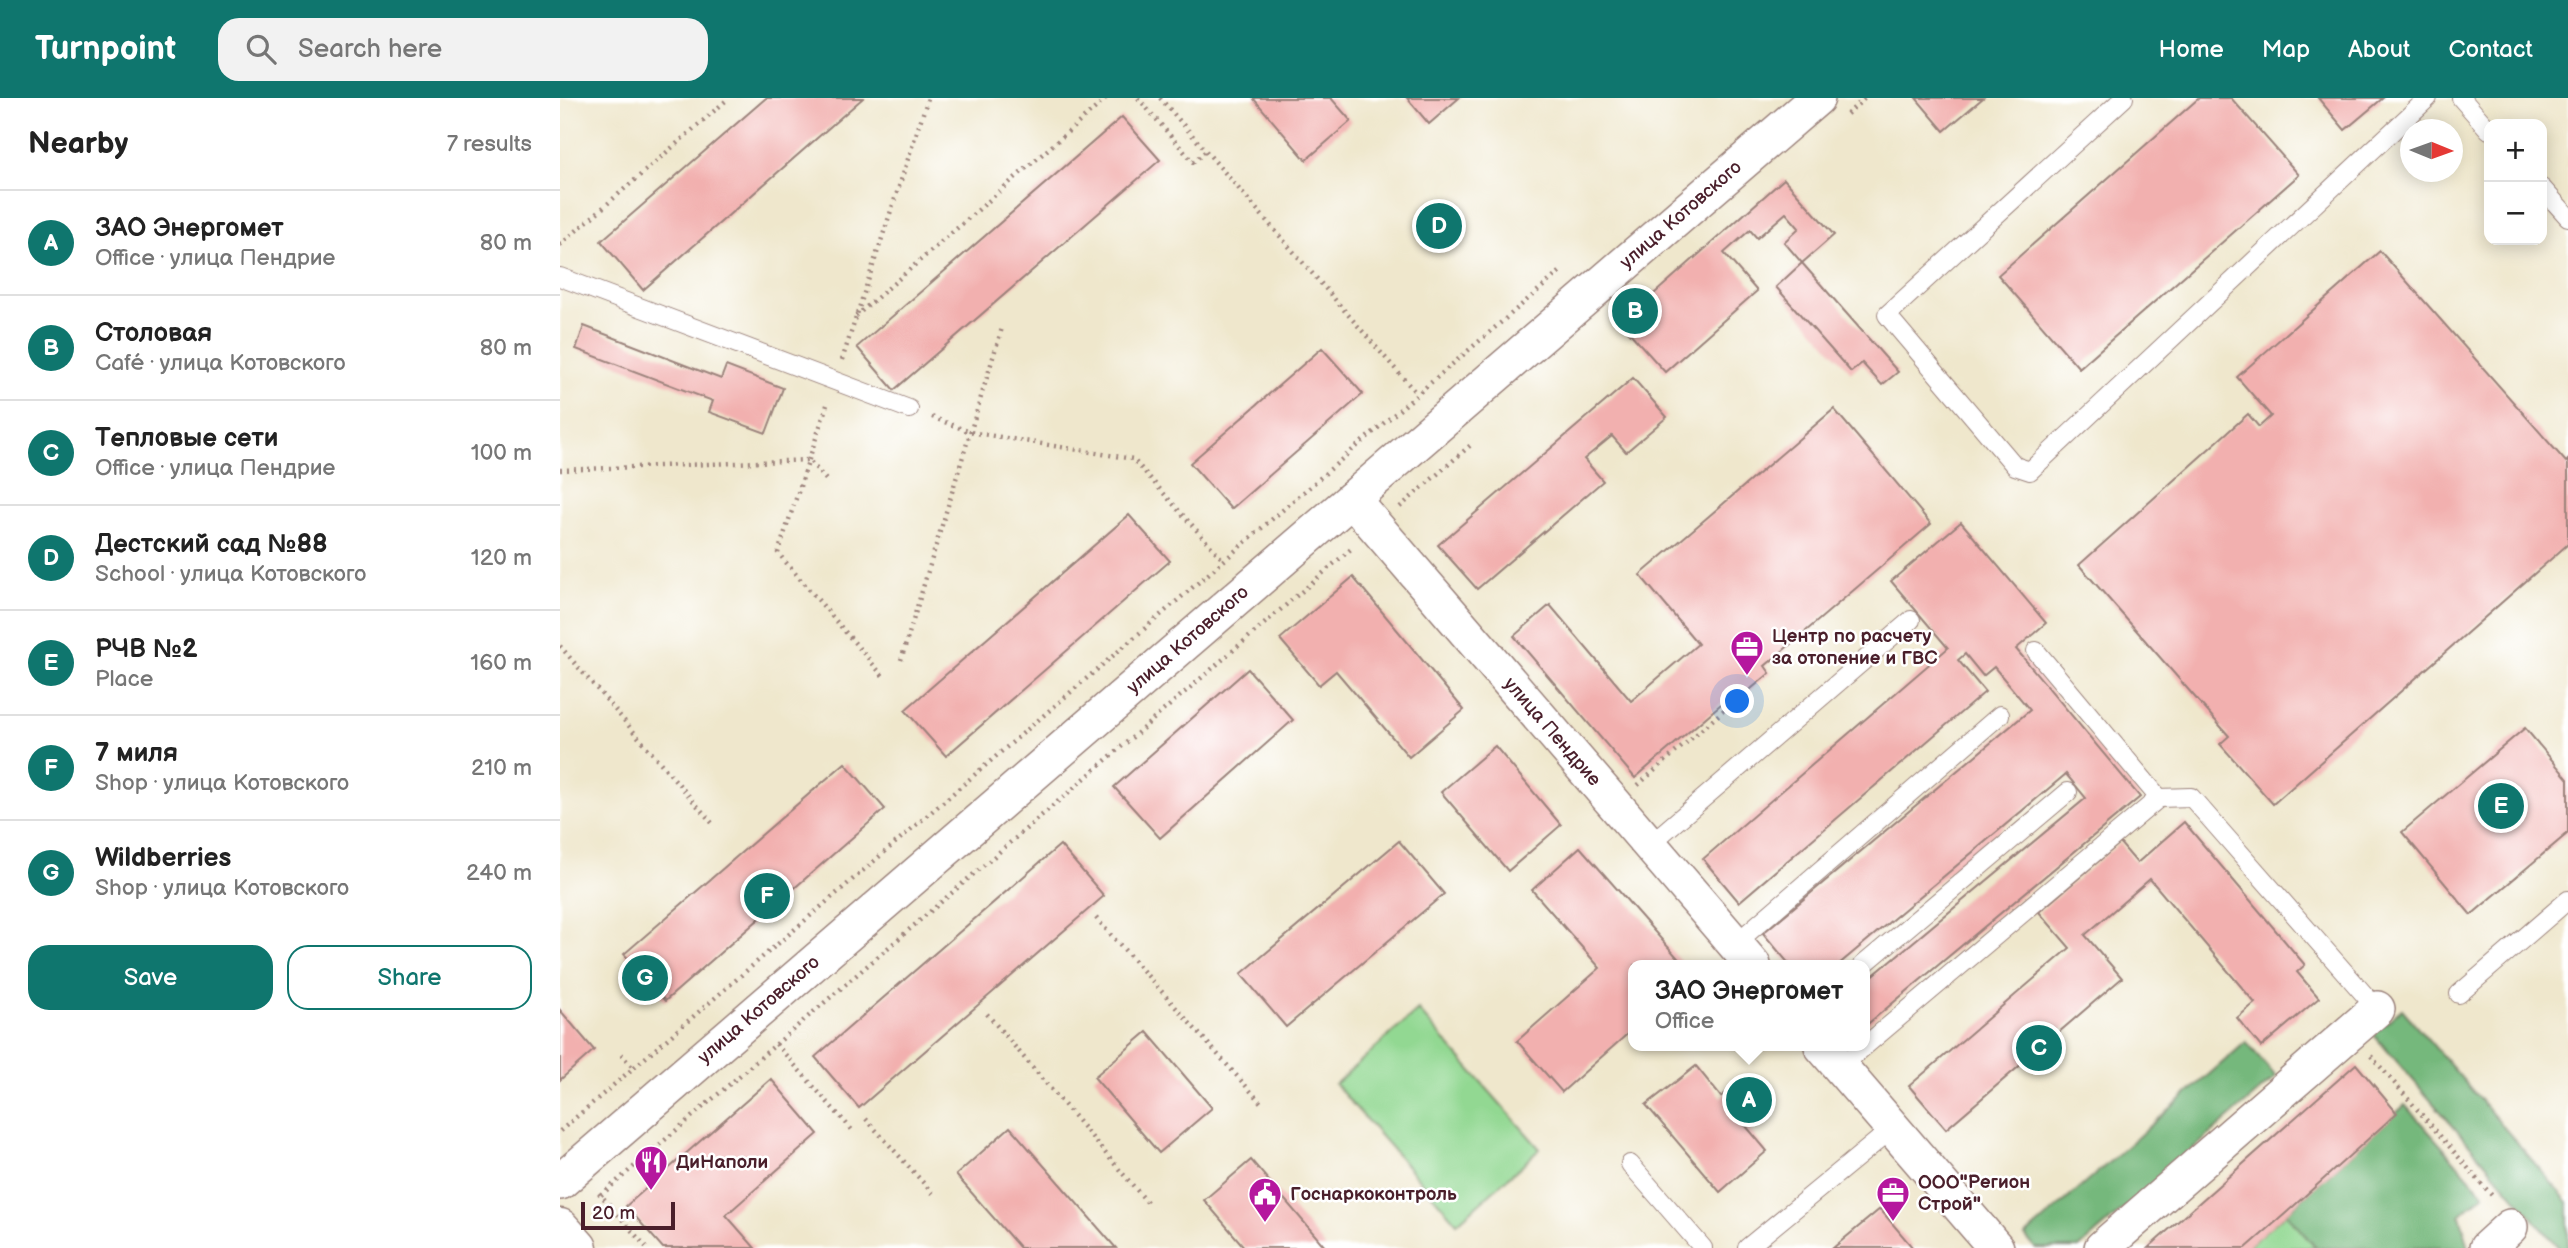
<!DOCTYPE html>
<meta charset="utf-8">
<style>
:root{--surface:#fff;--page:#f2f2f2;--text:#222;--muted:#767676;--line:#e0e0e0;--accent:#0f766e}
body{margin:0;font-family:"Balsamiq Sans",sans-serif;background:var(--page);color:var(--text)}
.controls{position:absolute;right:21px;top:21px;display:grid;overflow:hidden;border-radius:14px;box-shadow:0 4px 18px #0003}
.controls button{width:63px;height:63px;display:grid;place-items:center;padding:0;border:0;border-bottom:2px solid var(--line);background:var(--surface);color:var(--text);font:35px sans-serif}
.compass{position:absolute;left:1840px;top:21px;width:63px;height:63px;border-radius:50%;background:var(--surface);box-shadow:0 4px 18px #0003;rotate:91deg}
.scale{position:absolute;left:21px;bottom:18px;width:94px;box-sizing:border-box;padding-left:7px;border:4px solid #4a1f2b;border-top:0;font-size:19px;line-height:24px;white-space:nowrap;color:#4a1f2b;-webkit-text-stroke:5px #fff;paint-order:stroke}
.you{position:absolute;left:1178px;top:604px;width:24px;height:24px;margin:-18px;border:5px solid #fff;border-radius:50%;background:#1a73e8;box-shadow:0 0 0 10px #1a73e833}
.badge{display:grid;place-items:center;width:46px;height:46px;border-radius:50%;background:var(--accent);color:#fff;font-size:23px;font-weight:700}
.pin{position:absolute;translate:-50% -50%;border:4px solid #fff;box-shadow:0 2px 7px #0006}
.popup{position:absolute;left:1068px;top:862px;width:242px;height:91px;box-sizing:border-box;display:grid;place-content:center;border-radius:14px;background:var(--surface);filter:drop-shadow(0 2px 5px #0005);font-size:23px;white-space:nowrap;color:var(--muted)}
.popup b{font-size:26px;color:var(--text)}
.popup::after{content:'';position:absolute;left:50%;top:100%;margin-left:-14px;border:14px solid transparent;border-top-color:var(--surface)}
.list{margin:0;padding:0;list-style:none}
h2{display:flex;justify-content:space-between;align-items:center;height:91px;margin:0;padding:0 28px;font-size:30px}
h2 small{font-size:23px;font-weight:400;color:var(--muted)}
.list li{display:grid;grid-template-columns:46px 1fr auto;gap:21px;align-items:center;box-sizing:border-box;height:105px;padding:0 28px;border-top:2px solid var(--line)}
.list b{display:block;font-size:26px;white-space:nowrap}
.list p{margin:0;font-size:23px;white-space:nowrap;color:var(--muted)}
.list em{font-size:23px;font-style:normal;color:var(--muted)}
.actions{display:flex;gap:14px;padding:21px 28px}
.actions a{flex:1;padding:16px 0;border:2px solid var(--accent);border-radius:21px;text-align:center;font-size:24px;color:var(--accent)}
.actions .main{background:var(--accent);color:#fff}
.icon{flex:none;width:38px;height:38px;fill:none;stroke:currentColor;stroke-width:2;stroke-linecap:round;stroke-linejoin:round}
.map{position:relative;flex:none;width:2008px;height:1150px;overflow:hidden}
header{display:flex;align-items:center;gap:42px;box-sizing:border-box;height:98px;padding:0 35px;background:var(--accent);color:#fff}
header strong{font-size:33px}
nav{display:flex;gap:38px;margin-inline-start:auto;font-size:24px}
.search{width:490px;height:63px;background:var(--page);display:flex;align-items:center;gap:18px;box-sizing:border-box;padding:0 24px;border-radius:21px;color:var(--muted);font-size:26px}
main{display:flex}
aside{flex:1;background:var(--surface)}
.map>svg:first-child{display:block}
</style>
<header>
<strong>Turnpoint</strong>
<div class="search"><svg class="icon" aria-label="search" viewBox="0 0 24 24"><circle cx="10" cy="10" r="6"/><path d="M15 15l6 6"/></svg>Search here</div>
<nav><a>Home</a><a>Map</a><a>About</a><a>Contact</a></nav>
</header>
<main>
<aside>
<h2>Nearby<small>7 results</small></h2>
<ul class="list">
<li><span class="badge">A</span><div><b>ЗАО Энергомет</b><p>Office · улица Пендрие</p></div><em>80 m</em></li>
<li><span class="badge">B</span><div><b>Столовая</b><p>Café · улица Котовского</p></div><em>80 m</em></li>
<li><span class="badge">C</span><div><b>Тепловые сети</b><p>Office · улица Пендрие</p></div><em>100 m</em></li>
<li><span class="badge">D</span><div><b>Дестский сад №88</b><p>School · улица Котовского</p></div><em>120 m</em></li>
<li><span class="badge">E</span><div><b>РЧВ №2</b><p>Place</p></div><em>160 m</em></li>
<li><span class="badge">F</span><div><b>7 миля</b><p>Shop · улица Котовского</p></div><em>210 m</em></li>
<li><span class="badge">G</span><div><b>Wildberries</b><p>Shop · улица Котовского</p></div><em>240 m</em></li>
</ul>
<div class="actions"><a class="main">Save</a><a>Share</a></div>
</aside>
<div class="map">
<svg width="2008" height="1150" viewBox="0 0 2008 1150">
<rect width="100%" height="100%" fill="#fff"/>
<filter id="ink" filterUnits="userSpaceOnUse"><feTurbulence type="fractalNoise" baseFrequency=".0143" numOctaves="2"/><feDisplacementMap in="SourceGraphic" scale="14" xChannelSelector="R" yChannelSelector="G"/><feConvolveMatrix kernelMatrix="1 2 1 2 8 2 1 2 1" color-interpolation-filters="sRGB"/></filter>
<filter id="wash" filterUnits="userSpaceOnUse"><feTurbulence type="fractalNoise" baseFrequency=".00686" numOctaves="4" result="noise"/><feDisplacementMap in="SourceGraphic" scale="28" xChannelSelector="R" yChannelSelector="G"/><feGaussianBlur stdDeviation="1.57" result="paint"/><feColorMatrix in="noise" values="0 0 0 0 0 0 0 0 0 0 0 0 0 0 0 0 0 1.4 0 .05"/><feComposite in="paint" operator="in"/></filter>
<g filter="url(#wash)">
<rect width="100%" height="100%" fill="#efe7cc"/>
<!-- green -->
<g fill="#92d892" stroke="#6e7c5e" stroke-width="2">
<polygon points="858,912 980,1051 897,1125 775,986"/>
<polygon points="1726,1115 1756,1150 1686,1150"/>
</g>
<!-- forest -->
<g fill="#75b87c" stroke="#606c54" stroke-width="2">
<polygon points="1842,911 2008,1104 2008,1150 1999,1150 1813,936"/>
<polygon points="1686,944 1716,979 1519,1150 1475,1150 1465,1138"/>
<polygon points="1845,1007 1924,1096 1900,1117 1909,1150 1756,1150 1726,1115"/>
</g>
<g id="blocks">
<!-- building -->
<g fill="#f2b0af">
<polygon points="206,0 303,0 83,192 41,143"/>
<polygon points="693,0 771,0 791,23 746,62"/>
<polygon points="847,0 899,0 869,26"/>
<polygon points="1356,0 1423,0 1384,33"/>
<polygon points="1639,0 1671,0 1739,77 1519,270 1438,177"/>
<polygon points="1758,0 1823,0 1785,32"/>
<polygon points="562,19 600,62 334,292 297,249"/>
<polygon points="1224,81 1274,137 1242,165 1224,144 1239,130 1226,115 1197,140 1190,132 1164,155 1197,193 1105,274 1061,225"/>
<polygon points="1820,153 2006,364 2008,362 2008,446 1713,706 1660,646 1669,638 1519,467 1688,316 1699,329 1711,318 1677,279"/>
<polygon points="1242,165 1338,274 1322,287 1302,265 1291,274 1216,189"/>
<polygon points="24,228 161,281 166,268 223,290 206,335 149,314 153,303 16,251"/>
<polygon points="762,250 803,296 671,411 630,365"/>
<polygon points="1073,280 1107,319 1066,354 1052,338 1024,361 1043,383 917,491 878,447"/>
<polygon points="1274,311 1371,426 1205,568 1210,575 1186,595 1181,589 1075,680 954,538 990,507 1071,603 1138,546 1080,477"/>
<polygon points="569,417 610,463 386,658 345,612"/>
<polygon points="1401,424 1486,525 1456,551 1580,699 1304,929 1304,885 1526,700 1506,676 1278,867 1230,867 1203,835 1470,612 1434,569 1423,578 1405,556 1398,562 1425,594 1179,804 1143,761 1388,550 1331,483"/>
<polygon points="793,479 904,612 849,659 776,573 759,587 720,541"/>
<polygon points="688,571 733,622 600,740 554,689"/>
<polygon points="1965,630 2008,681 2008,735 1911,817 1842,734"/>
<polygon points="935,648 1001,727 948,773 881,694"/>
<polygon points="285,665 325,711 105,903 64,856"/>
<polygon points="1624,724 1745,867 1737,874 1759,900 1701,949 1677,920 1695,905 1590,781 1525,837 1562,880 1386,1031 1349,988 1510,850 1479,814 1560,745 1577,765"/>
<polygon points="839,743 884,796 726,929 681,876"/>
<polygon points="500,747 544,798 299,1010 255,959"/>
<polygon points="1020,749 1124,867 1074,867 1074,930 1002,994 957,943 1040,870 972,792"/>
<polygon points="0,912 34,952 0,982"/>
<polygon points="587,934 652,1010 599,1055 534,979"/>
<polygon points="1796,966 1837,1015 1726,1115 1686,1150 1588,1150"/>
<polygon points="1136,968 1161,999 1176,986 1194,1009 1180,1021 1207,1053 1160,1094 1086,1007"/>
<polygon points="211,981 258,1036 166,1117 195,1150 103,1150 66,1108"/>
<polygon points="450,1029 556,1150 460,1150 396,1077"/>
<polygon points="691,1062 766,1150 685,1150 644,1102"/>
<polygon points="1320,1111 1353,1150 1273,1150"/>
</g>
</g>
</g>
<g filter="url(#ink)">
<use href="#blocks" fill-opacity="0" stroke="#9c837c" stroke-width="2"/>
<g fill="none" stroke-linecap="round" stroke-linejoin="round">
<defs>
<g id="service">
<polyline points="1564,0 1327,217 1455,368 1470,373 1868,0"/>
<polyline points="1901,0 1929,32"/>
<polyline points="1982,90 2008,119"/>
<polyline points="0,179 349,311"/>
<polyline points="1476,553 1599,700 1631,699 1817,911"/>
<polyline points="1089,747 1351,522"/>
<polyline points="1175,846 1440,617"/>
<polyline points="1303,867 1508,694"/>
<polyline points="1899,896 2008,802"/>
<polyline points="1280,969 1599,700"/>
<polyline points="1070,1066 1143,1150"/>
<polyline points="1187,1150 1333,1030"/>
</g>
<g id="minor">
<polyline points="792,401 1193,867"/>
<polyline points="1262,948 1436,1150"/>
<polyline points="0,1084 1257,0"/>
<polyline points="1542,1150 1817,911"/>
<polyline points="1927,1150 1950,1129"/>
</g>
<polyline id="trunk" points="0,1130 18,1150"/>
</defs>
<!-- service casing -->
<use href="#service" stroke="#9c837c" stroke-width="20"/>
<!-- minor casing -->
<use href="#minor" stroke="#9c837c" stroke-width="38"/>
<!-- trunk casing -->
<use href="#trunk" stroke="#9c837c" stroke-width="41"/>
<!-- path -->
<g stroke="#9c837c" stroke-width="4.5" stroke-dasharray="2 5" stroke-linecap="butt">
<polyline points="578,0 633,64 646,53"/>
<polyline points="600,0 857,296"/>
<polyline points="1287,16 1305,0"/>
<polyline points="0,147 169,0"/>
<polyline points="296,218 547,0"/>
<polyline points="282,262 368,0"/>
<polyline points="267,307 218,455 323,578"/>
<polyline points="372,319 410,334 573,361 664,463"/>
<polyline points="0,372 249,362 267,383"/>
<polyline points="840,409 913,345"/>
<polyline points="0,548 153,726"/>
<polyline points="341,562 442,230"/>
<polyline points="1078,687 1180,598"/>
<polyline points="536,820 702,1006"/>
<polyline points="427,916 587,1104"/>
<polyline points="216,946 293,1033"/>
<polyline points="61,956 73,970"/>
<polyline points="1811,958 1934,1100"/>
<polyline points="306,1021 376,1099"/>
<polyline points="0,1033 1002,172"/>
<polyline points="39,1095 87,1150"/>
<polyline points="41,1097 791,451"/>
</g>
<!-- service -->
<use href="#service" stroke="#fff" stroke-width="18"/>
<!-- minor -->
<use href="#minor" stroke="#fff" stroke-width="35"/>
<!-- trunk -->
<use href="#trunk" stroke="#fff" stroke-width="38"/>
</g>
</g>
<!-- icons -->
<defs>
<symbol id="office-pin" viewBox="-11 -11 22 30"><path d="M0 17L-7.5 6A9.5 9.5 0 1 1 7.5 6Z" fill="#b5179e" stroke="#fff"/><path d="M-6-3h4V-5.5h4V-3h4V5H-6ZM-1-4.5V-3h2v-1.5ZM-6 0V1H6V0Z" fill="#fff"/></symbol>
<symbol id="restaurant-pin" viewBox="-11 -11 22 30"><path d="M0 17L-7.5 6A9.5 9.5 0 1 1 7.5 6Z" fill="#b5179e" stroke="#fff"/><path d="M-5-6h1v4h1v-4h1v4h1v-4h1v5L-1.5 .5V6h-2V.5L-5-1ZM5-6V6H3V1.5H1.5Q1.5-4 5-6Z" fill="#fff"/></symbol>
<symbol id="civic-pin" viewBox="-11 -11 22 30"><path d="M0 17L-7.5 6A9.5 9.5 0 1 1 7.5 6Z" fill="#b5179e" stroke="#fff"/><path d="M-.6-6.5H3V-4.5H.6V-3L4-1V1h2V6H-6V1h2V-1L-.6-3ZM-1.2 2.5V6h2.4V2.5Z" fill="#fff"/></symbol>
</defs>
<g fill-rule="evenodd">
<use href="#office-pin" x="1168" y="530" width="38" height="52"/>
<use href="#restaurant-pin" x="72" y="1045" width="38" height="52"/>
<use href="#office-pin" x="1314" y="1076" width="38" height="52"/>
<use href="#civic-pin" x="686" y="1077" width="38" height="52"/>
</g>
<g text-anchor="middle" dominant-baseline="central" stroke-width="5" stroke-linejoin="round" paint-order="stroke">
<!-- street labels -->
<g font-size="19" fill="#4a1f2b" stroke="#fff">
<text transform="translate(1121 117) rotate(-41)">улица Котовского</text>
<text transform="translate(628 542) rotate(-41)">улица Котовского</text>
<text transform="translate(992 634) rotate(49)">улица Пендрие</text>
<text transform="translate(199 912) rotate(-41)">улица Котовского</text>
</g>
<!-- poi labels -->
<g font-size="19" font-weight="bold" fill="#4a1f2b" stroke="#fff" text-anchor="start">
<text x="1212" y="538">Центр по расчету<tspan x="1212" dy="22">за отопение и ГВС</tspan></text>
<text x="116" y="1064">ДиНаполи</text>
<text x="1358" y="1084">ООО"Регион<tspan x="1358" dy="22">Строй"</tspan></text>
<text x="730" y="1096">Госнаркоконтроль</text>
</g>
</g>
</svg>
<div class="controls">
<button>+</button>
<button>−</button>
</div>
<svg class="compass" viewBox="-18 -18 36 36"><path d="M0-13l5 13h-10z" fill="#e53935"/><path d="M0 13l5-13h-10z" fill="#767676"/></svg>
<div class="scale">20 m</div>
<div class="you"></div>
<div class="pin badge" style="left:1189px;top:1002px">A</div>
<div class="popup"><b>ЗАО Энергомет</b>Office</div>
<div class="pin badge" style="left:1075px;top:213px">B</div>
<div class="pin badge" style="left:1479px;top:950px">C</div>
<div class="pin badge" style="left:879px;top:128px">D</div>
<div class="pin badge" style="left:1941px;top:708px">E</div>
<div class="pin badge" style="left:207px;top:798px">F</div>
<div class="pin badge" style="left:85px;top:880px">G</div>
</div>
</main>
